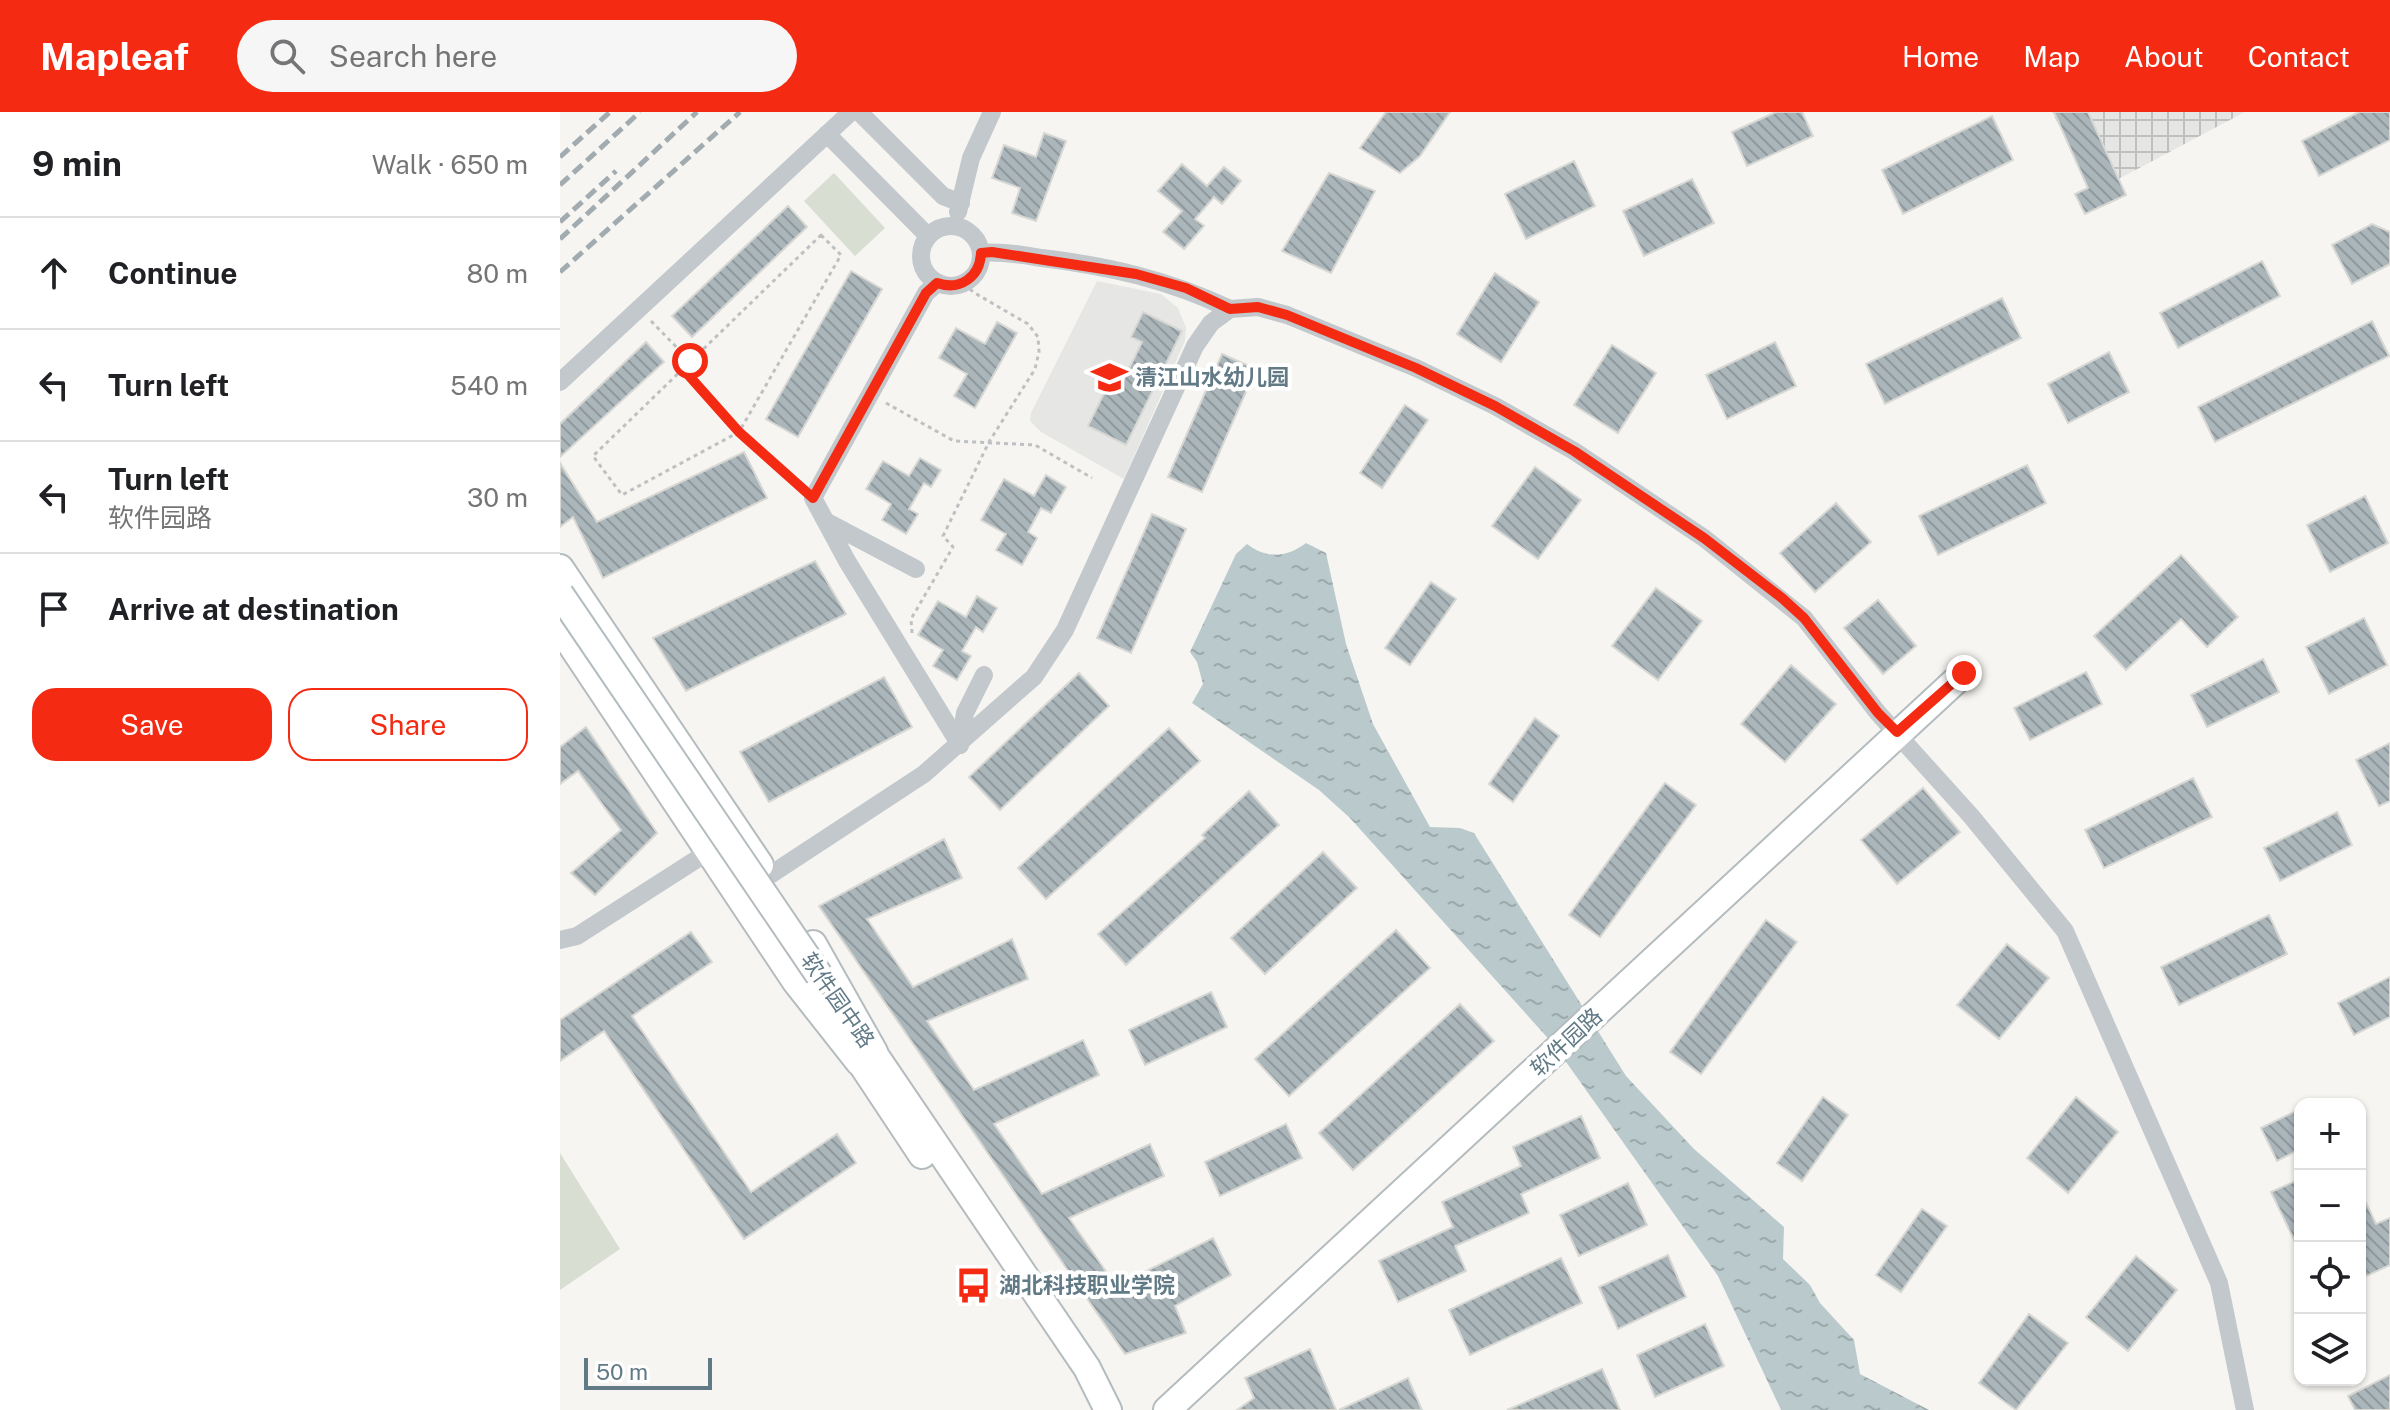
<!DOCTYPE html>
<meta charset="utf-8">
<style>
:root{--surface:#fff;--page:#f6f6f6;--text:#202124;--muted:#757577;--line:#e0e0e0;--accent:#f42a13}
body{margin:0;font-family:"Public Sans","Noto Sans SC",sans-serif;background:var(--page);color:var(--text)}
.controls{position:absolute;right:24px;bottom:24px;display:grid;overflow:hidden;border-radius:16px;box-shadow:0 2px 6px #0004}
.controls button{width:72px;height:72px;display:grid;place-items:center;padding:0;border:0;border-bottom:2px solid var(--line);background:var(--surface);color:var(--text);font:40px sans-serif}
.scale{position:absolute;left:24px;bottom:20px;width:128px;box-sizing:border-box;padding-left:8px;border:4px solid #617a86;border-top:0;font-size:22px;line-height:28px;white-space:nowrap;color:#617a86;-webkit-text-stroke:6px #fff;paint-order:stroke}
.stop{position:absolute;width:24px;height:24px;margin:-18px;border:6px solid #f42a13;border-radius:50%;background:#fff}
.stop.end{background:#f42a13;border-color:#fff;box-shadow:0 2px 8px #0008}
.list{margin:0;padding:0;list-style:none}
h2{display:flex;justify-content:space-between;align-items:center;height:104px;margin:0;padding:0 32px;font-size:34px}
h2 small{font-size:26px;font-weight:400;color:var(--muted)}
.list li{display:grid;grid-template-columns:52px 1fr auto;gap:24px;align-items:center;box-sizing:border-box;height:112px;padding:0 32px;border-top:2px solid var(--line)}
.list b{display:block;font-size:30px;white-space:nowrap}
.list p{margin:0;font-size:26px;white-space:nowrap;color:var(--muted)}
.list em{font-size:26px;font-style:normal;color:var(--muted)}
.actions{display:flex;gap:16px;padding:24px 32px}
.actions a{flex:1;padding:18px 0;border:2px solid var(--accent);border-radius:24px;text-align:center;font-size:28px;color:var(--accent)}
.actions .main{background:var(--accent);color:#fff}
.icon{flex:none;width:44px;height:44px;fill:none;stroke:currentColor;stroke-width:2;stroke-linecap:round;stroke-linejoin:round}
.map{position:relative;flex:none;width:1830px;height:1298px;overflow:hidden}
header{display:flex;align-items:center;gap:48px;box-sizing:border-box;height:112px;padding:0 40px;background:var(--accent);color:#fff}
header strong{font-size:38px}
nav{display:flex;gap:44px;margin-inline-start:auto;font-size:28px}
.search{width:560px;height:72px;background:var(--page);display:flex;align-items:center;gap:20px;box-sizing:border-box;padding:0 28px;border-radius:44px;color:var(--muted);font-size:30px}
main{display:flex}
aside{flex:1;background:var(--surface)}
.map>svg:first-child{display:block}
</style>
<header>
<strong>Mapleaf</strong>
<div class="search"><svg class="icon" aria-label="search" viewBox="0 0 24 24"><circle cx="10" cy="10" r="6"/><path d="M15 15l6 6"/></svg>Search here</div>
<nav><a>Home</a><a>Map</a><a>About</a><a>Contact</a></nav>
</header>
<main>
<aside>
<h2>9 min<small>Walk · 650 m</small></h2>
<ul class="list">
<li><svg class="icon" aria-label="ahead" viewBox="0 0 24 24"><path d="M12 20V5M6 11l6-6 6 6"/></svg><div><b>Continue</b></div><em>80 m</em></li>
<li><svg class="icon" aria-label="left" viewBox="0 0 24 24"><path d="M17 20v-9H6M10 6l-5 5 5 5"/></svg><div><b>Turn left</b></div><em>540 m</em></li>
<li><svg class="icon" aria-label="left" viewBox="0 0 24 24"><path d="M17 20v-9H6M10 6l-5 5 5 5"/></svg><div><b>Turn left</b><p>软件园路</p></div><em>30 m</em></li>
<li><svg class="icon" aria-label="arrive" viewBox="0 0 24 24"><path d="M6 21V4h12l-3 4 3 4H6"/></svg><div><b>Arrive at destination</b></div></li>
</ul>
<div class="actions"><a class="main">Save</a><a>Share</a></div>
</aside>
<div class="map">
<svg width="1830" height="1298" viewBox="0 0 1830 1298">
<defs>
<pattern id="industrial-grid" width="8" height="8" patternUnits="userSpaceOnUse" patternTransform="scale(2)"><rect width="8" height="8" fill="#e6e7e5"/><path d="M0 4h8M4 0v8" fill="none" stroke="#bec0bf"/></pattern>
<pattern id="water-ripples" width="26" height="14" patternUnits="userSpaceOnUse" patternTransform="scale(2)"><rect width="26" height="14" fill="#bacacc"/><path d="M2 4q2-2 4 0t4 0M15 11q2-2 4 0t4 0" fill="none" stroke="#9ba9ab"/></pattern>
<pattern id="building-back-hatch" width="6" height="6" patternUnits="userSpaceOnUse" patternTransform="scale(2)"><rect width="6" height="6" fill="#abb6ba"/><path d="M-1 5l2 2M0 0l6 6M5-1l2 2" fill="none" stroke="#8f999d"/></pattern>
</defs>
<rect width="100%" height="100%" fill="#f6f5f1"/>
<!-- built -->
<polygon fill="#e6e7e5" points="537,169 601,182 618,196 626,216 625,229 564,367 481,320 470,309 471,301"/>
<!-- industrial -->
<polygon fill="url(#industrial-grid)" points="1492,0 1685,0 1534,80"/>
<!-- green -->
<g fill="#d8ded2">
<polygon points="274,61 325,116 295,144 244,89"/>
<polygon points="0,1041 60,1137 0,1178"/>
</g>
<!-- water -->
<path fill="url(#water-ripples)" d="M746 431 766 441 786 532 813 612 870 715 900 716 914 721 1066 964 1134 1037 1224 1115 1223 1147 1250 1173 1260 1191 1294 1228 1300 1262 1369 1298H1221L1158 1164 994 933 790 706 759 678 632 591 643 572 637 550 630 540 676 442 687 432C707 447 726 446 746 431Z"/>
<!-- building -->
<g fill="url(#building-back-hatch)" stroke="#d7d7d4" stroke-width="2">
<polygon points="826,0 890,0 860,44 840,61 800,36"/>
<polygon points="1216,0 1242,0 1253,24 1187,54 1172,20"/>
<polygon points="1494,0 1528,0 1566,83 1525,102 1515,82 1528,76"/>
<polygon points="1799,0 1830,0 1830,28 1759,64 1742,29"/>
<polygon points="1432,4 1453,48 1343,102 1322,58"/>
<polygon points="484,21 506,29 476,109 452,101 460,76 432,66 444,33 476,45"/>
<polygon points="1014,49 1035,94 966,127 945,82"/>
<polygon points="622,52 647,74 664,55 681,69 662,92 654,85 635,107 644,114 624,137 603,120 622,99 598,79"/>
<polygon points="769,61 815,79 771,161 722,139"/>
<polygon points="1132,67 1154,111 1084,144 1063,99"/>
<polygon points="228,94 247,115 132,225 112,204"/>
<polygon points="1812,112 1830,120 1830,152 1792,172 1772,133"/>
<polygon points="1702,149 1720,184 1618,236 1600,201"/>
<polygon points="291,159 322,177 238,325 206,307"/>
<polygon points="935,161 979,190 941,250 897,222"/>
<polygon points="1442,186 1461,226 1325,292 1306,252"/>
<polygon points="583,200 622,219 566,333 528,314 553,263 563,269 582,230 571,225"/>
<polygon points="1812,209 1829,244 1655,330 1638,295"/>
<polygon points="437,210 457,221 415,296 394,284 407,262 379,246 396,216 425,232"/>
<polygon points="86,230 104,250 0,345 0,312"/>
<polygon points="1215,230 1236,274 1167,307 1146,263"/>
<polygon points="1052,233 1096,261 1058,321 1014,293"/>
<polygon points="1549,240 1569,280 1508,311 1488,272"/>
<polygon points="662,242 696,257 642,380 608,365"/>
<polygon points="845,293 868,308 822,376 800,361"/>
<polygon points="184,340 207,386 43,466 13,405 0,415 0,351 37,410"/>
<polygon points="360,346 381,358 371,375 364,371 349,397 358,402 346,422 322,408 331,392 306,377 323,349 349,364"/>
<polygon points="1467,353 1486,391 1378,443 1359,404"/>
<polygon points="975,355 1021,388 978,447 932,414"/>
<polygon points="486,363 506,375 491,401 481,396 468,420 477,426 462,453 436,438 446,422 421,408 444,367 474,384"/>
<polygon points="1805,384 1828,431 1770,460 1747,413"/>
<polygon points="1276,391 1311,430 1255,480 1220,441"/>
<polygon points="592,402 626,417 571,541 537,526"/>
<polygon points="1621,443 1678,505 1647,535 1621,507 1566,558 1534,524"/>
<polygon points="255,449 286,502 126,579 93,526"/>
<polygon points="871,470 896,487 850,553 825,536"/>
<polygon points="1096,476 1142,509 1098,568 1052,534"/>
<polygon points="417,484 437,496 423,520 416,515 402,539 411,544 397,568 373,554 383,538 358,523 378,489 406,505"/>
<polygon points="1318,488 1356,534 1323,562 1284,516"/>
<polygon points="1804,506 1827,553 1769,582 1746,535"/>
<polygon points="1703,547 1719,580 1647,615 1631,583"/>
<polygon points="1231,553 1276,592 1225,650 1181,612"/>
<polygon points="1526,560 1542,592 1470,628 1454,596"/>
<polygon points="519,561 549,594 440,698 409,665"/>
<polygon points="324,565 352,615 209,690 180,640"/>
<polygon points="975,606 999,624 953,690 929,672"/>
<polygon points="26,615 97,721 35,783 11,761 61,718 18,659 0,672 0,635"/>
<polygon points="609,616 640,649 486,787 458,756"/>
<polygon points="1830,631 1830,689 1819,694 1796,648"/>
<polygon points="1633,666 1652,705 1544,756 1525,718"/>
<polygon points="1105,671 1136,693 1040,825 1009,803"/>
<polygon points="1363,676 1400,720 1337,772 1301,728"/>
<polygon points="689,679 719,713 566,853 538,822 645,726 642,723"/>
<polygon points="1777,700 1792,733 1720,769 1704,736"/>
<polygon points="384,727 402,766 307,807 353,875 452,827 468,867 367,909 414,978 523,928 539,963 434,1012 482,1082 590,1032 604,1064 509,1106 556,1174 653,1126 671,1163 615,1194 626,1221 565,1242 259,794"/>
<polygon points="763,740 797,776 705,862 671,826"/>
<polygon points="1709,803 1727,842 1619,893 1601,855"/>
<polygon points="1206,808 1237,830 1141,962 1110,940"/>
<polygon points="836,818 870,856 729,984 695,947"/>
<polygon points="131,820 152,850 72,904 191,1080 277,1022 296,1051 184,1127 44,919 0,949 0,908"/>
<polygon points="1447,832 1489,866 1439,927 1397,893"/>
<polygon points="1830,865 1830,905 1794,923 1778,891"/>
<polygon points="651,880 667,915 585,953 569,918"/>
<polygon points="900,892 934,929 793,1058 759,1021"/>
<polygon points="1263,985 1288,1003 1242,1069 1217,1051"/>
<polygon points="1516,985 1558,1020 1508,1081 1467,1046"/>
<polygon points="1740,997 1740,1037 1717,1049 1701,1016"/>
<polygon points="1021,1004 1040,1046 961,1082 969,1101 895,1134 906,1159 838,1190 819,1149 893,1115 882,1090 961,1054 953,1035"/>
<polygon points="726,1012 742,1046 660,1084 645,1050"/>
<polygon points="1740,1067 1740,1140 1711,1080"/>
<polygon points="1068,1071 1087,1113 1019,1144 1000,1103"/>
<polygon points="1800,1078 1816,1112 1830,1106 1830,1153 1800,1167"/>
<polygon points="1362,1097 1387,1114 1341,1180 1316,1163"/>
<polygon points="1108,1143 1126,1185 1058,1217 1039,1175"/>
<polygon points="1576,1144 1617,1178 1568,1239 1526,1205"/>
<polygon points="1001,1146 1022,1191 910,1243 889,1198"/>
<polygon points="1469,1202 1508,1231 1456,1298 1419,1271"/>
<polygon points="1145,1212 1164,1254 1095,1285 1077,1243"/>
<polygon points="750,1237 776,1298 677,1298 694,1286 685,1266"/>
<polygon points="1042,1257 1060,1298 947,1298"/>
<polygon points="1830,1263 1830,1298 1795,1298 1788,1284"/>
<polygon points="848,1266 862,1298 779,1298"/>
</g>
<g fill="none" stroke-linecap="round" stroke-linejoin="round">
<defs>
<g id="secondary">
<polyline points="0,456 200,753"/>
<polyline points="0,516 236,870 299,950"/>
<polyline points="253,832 314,940"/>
<polyline points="304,927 527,1256 548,1298"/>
<polyline points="291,936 362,1043"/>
<polyline points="607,1298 1404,561"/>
</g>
</defs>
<!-- secondary casing -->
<use href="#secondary" stroke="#b4bcbf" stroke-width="30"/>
<!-- path -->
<g stroke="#bec1c3" stroke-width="3" stroke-dasharray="4 4" stroke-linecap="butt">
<polygon points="261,123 281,143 179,320 62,383 33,344"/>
<polyline points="91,209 130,249"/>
<polyline points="123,257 179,320 241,376"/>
<polyline points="326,291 394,329 475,333 532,366"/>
<polyline points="352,521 351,507 393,435 383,424 429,330 475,257 479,240 478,225 468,212 413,180 404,171"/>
</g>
<!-- street -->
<g stroke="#c2c8cb" stroke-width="18">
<polyline points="299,0 383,84 401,91"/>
<polyline points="267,22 368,124"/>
<polyline points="398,100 411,46 432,0"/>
<circle cx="391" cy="144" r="30"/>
<path d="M421 141C441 139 462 143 482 146 549 154 609 168 670 197"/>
<polyline points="377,171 366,181 253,386 287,449 400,633"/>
<polyline points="0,270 291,0"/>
<polyline points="267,410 356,457"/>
<polyline points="400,633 405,601 424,563"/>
<polyline points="207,765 364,662 474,565 505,518 635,234 651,211 670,197 698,195 727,203 856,256 935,294 1014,339 1144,426 1244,506 1318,601 1411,704 1505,819 1659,1171 1685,1298"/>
<polyline points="0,828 17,824 148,740"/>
</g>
<!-- secondary -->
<use href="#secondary" stroke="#fff" stroke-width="26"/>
<!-- rail -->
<g stroke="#a2abb0" stroke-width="5" stroke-dasharray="12 6" stroke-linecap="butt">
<polyline points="0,45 50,0"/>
<polyline points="0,73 80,0"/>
<polyline points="0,110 56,59"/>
<polyline points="0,127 137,0"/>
<polyline points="0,160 180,0"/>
</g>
<defs>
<polyline id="secondary-bridge" points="0,482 259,863"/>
</defs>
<!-- secondary-bridge casing -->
<use href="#secondary-bridge" stroke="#b4bcbf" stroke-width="30" stroke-linecap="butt"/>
<!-- secondary-bridge -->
<use href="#secondary-bridge" stroke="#fff" stroke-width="26"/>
</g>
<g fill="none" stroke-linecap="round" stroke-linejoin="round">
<!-- route -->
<path stroke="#f42a13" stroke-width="10" d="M130 249 123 257 179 320 253 386 366 181 377 171C400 179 420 165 421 141L432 140 576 162 626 176 670 197 698 195 727 203 856 256 935 294 1014 339 1144 426 1222 486 1244 506 1318 601 1337 620 1404 561"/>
</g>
<!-- icons -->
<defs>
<symbol id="school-bare" viewBox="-9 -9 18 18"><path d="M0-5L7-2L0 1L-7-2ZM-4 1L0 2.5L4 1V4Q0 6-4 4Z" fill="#f42a13" stroke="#fff" stroke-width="2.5" paint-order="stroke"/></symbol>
<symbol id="bus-bare" viewBox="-9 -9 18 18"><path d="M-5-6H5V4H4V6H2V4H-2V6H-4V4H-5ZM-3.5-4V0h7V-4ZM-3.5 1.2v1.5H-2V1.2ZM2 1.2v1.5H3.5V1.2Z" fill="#f42a13" stroke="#fff" stroke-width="2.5" paint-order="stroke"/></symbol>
</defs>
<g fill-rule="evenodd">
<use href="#school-bare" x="524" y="240" width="51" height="51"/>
<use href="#bus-bare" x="388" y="1148" width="51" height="51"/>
</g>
<g text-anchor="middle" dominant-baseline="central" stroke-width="8" stroke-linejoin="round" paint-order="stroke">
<!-- poi labels -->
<g font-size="22" font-weight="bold" fill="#617a86" stroke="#fff" text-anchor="start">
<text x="575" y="265">清江山水幼儿园</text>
<text x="439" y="1173">湖北科技职业学院</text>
</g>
<!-- street labels -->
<g font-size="22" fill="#617a86" stroke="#fff">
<text transform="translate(278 888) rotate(55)">软件园中路</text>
<text transform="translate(1006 930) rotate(-43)">软件园路</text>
</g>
</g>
</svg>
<div class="controls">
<button>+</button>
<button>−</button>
<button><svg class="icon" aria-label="locate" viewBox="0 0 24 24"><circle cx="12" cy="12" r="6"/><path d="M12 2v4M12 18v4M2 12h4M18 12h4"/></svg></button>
<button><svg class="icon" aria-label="layers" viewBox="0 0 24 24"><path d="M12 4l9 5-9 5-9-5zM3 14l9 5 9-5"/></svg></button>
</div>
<div class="scale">50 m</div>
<div class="stop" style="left:130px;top:249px"></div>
<div class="stop end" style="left:1404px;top:561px"></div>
</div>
</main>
